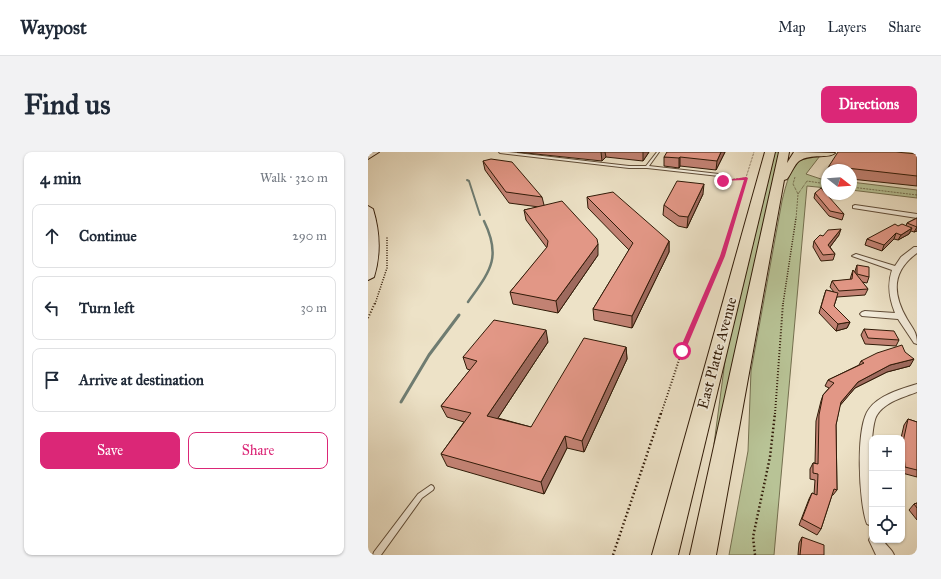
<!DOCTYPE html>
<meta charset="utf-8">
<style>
:root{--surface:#fff;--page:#f2f2f3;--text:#1f2937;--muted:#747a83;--line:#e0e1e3;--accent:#db2777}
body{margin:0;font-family:"IM FELL Great Primer",serif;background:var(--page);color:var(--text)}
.controls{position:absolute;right:12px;bottom:12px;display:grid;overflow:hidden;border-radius:8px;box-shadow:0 1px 3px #0004}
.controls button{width:36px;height:36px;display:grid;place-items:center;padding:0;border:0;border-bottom:1px solid var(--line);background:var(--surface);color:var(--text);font:20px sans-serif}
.compass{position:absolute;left:453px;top:12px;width:36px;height:36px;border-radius:50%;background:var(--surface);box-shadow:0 1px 3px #0004;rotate:107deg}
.stop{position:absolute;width:12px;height:12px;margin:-9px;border:3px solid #db2777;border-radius:50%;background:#fff}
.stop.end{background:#db2777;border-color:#fff;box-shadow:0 1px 4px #0008}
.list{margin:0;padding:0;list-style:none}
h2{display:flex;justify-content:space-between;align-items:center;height:52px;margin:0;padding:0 16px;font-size:17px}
h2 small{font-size:13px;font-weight:400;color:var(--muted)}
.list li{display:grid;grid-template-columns:26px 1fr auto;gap:12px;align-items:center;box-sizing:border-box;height:64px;margin:0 8px 8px;padding:0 8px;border:1px solid var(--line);border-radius:8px}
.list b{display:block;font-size:15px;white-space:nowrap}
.list em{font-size:13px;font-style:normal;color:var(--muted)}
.actions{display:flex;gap:8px;padding:12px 16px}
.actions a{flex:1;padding:9px 0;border:1px solid var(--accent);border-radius:8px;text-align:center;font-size:14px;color:var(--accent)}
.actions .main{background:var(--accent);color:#fff}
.icon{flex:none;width:22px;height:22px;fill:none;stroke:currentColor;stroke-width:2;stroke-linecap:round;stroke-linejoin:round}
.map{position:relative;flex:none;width:549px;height:403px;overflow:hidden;border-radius:8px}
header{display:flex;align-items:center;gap:24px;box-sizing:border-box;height:56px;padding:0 20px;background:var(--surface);border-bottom:1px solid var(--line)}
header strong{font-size:19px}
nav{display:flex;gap:22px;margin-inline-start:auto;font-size:14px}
.intro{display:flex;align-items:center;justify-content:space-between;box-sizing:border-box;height:96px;padding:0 24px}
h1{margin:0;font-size:28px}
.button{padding:10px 18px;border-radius:8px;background:var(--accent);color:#fff;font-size:14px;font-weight:700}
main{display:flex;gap:24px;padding:0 24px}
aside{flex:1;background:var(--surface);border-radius:8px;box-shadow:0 1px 3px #0004}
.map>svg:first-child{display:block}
</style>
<header>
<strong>Waypost</strong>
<nav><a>Map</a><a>Layers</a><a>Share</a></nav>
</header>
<div class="intro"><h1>Find us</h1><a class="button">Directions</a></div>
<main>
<aside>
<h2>4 min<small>Walk · 320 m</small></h2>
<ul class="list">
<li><svg class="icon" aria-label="ahead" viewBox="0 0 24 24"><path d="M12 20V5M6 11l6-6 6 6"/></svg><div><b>Continue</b></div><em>290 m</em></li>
<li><svg class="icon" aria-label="left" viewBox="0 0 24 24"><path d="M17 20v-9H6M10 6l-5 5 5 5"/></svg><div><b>Turn left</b></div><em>30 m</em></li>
<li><svg class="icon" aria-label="arrive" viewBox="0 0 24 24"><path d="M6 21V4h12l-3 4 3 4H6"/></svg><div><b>Arrive at destination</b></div></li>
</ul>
<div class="actions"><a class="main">Save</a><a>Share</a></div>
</aside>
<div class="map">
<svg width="549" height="403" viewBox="0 0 549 403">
<rect width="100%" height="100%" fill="#ede2c7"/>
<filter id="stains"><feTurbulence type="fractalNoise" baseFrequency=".005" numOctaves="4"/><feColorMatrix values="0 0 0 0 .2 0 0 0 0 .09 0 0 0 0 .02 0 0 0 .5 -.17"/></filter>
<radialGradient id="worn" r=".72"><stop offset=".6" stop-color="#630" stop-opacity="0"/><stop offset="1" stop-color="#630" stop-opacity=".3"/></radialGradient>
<!-- green -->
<g fill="#b8c396" stroke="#746f4f">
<polygon points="404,0 412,0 348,296 346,292 362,171"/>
<path d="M435 0H455L438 22 459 29V36L439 34 406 403H361L380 299 383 219 414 49C418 32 423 14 435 0Z"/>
<polygon points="483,30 549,38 549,46 483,38"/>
</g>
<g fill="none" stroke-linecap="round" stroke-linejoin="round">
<!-- stream-far2 -->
<polyline stroke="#6f7c71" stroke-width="2" points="99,28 101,29 112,63"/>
<!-- stream-far1 -->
<path stroke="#6f7c71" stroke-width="2.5" d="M100 150C122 119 134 106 116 69"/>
<!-- stream -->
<polyline stroke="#6f7c71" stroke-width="3" points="33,250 61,203 91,163"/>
<defs>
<g id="lane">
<polygon points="131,0 139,0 261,14 278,14 289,0 291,0 281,14 351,22 352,23 351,24 279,16 261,16 132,1"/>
<polygon points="63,333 65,334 66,336 65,338 54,346 13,403 5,403 6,400 50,342"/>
</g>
<g id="street">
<polygon points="487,53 549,62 549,66 485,56 485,54"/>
<path d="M546 95H549V101C524 119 524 141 539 167 545 177 549 180 549 192L546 191 530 167 494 164 492 162 494 160 497 159 527 161C521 146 519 133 524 118L484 104 488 102 527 114 533 105Z"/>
<path d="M549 232V240C536 245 517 250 509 263 500 277 504 353 504 374L499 372C491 352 487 275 501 257 511 243 533 237 549 232Z"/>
<path d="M503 383 504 388H515C518 394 524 397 526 403H508L501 388Z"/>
</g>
<g id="secondary">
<polygon points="2,0 11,0 0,7 0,1"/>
<path d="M0 54 5 57C12 80 13 102 6 125L0 128Z"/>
</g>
<g id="highway">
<polygon points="397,0 407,0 310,403 284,403"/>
<path d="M411 0H421L419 11 426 0 467 1C461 7 443 1 431 9 426 13 423 22 419 27L416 28 348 403H322Z"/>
</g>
</defs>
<!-- lane casing -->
<use href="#lane" stroke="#604d38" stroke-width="2"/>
<!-- street casing -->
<use href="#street" stroke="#604d38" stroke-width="2"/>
<!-- secondary casing -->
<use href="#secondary" stroke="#311b08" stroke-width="2"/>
<!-- highway casing -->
<use href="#highway" stroke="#311b08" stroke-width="2"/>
<!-- path-far3 -->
<g stroke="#311b08" stroke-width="1" stroke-dasharray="0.5 1" stroke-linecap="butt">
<polyline points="427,25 425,32 430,42 428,67"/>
<polyline points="353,28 378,26"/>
<polyline points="483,35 549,43"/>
<polyline points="430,42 439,29 459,32"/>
<polyline points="365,67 386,0"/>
</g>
<!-- path-far2 -->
<g stroke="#311b08" stroke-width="1.5" stroke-dasharray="1 1.5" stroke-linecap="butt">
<polyline points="7,152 19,116 19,84"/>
<polyline points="334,152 354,104 366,66"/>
<polyline points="415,152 428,66"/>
</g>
<!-- path-far1 -->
<g stroke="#311b08" stroke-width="2" stroke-dasharray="1 2" stroke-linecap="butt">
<polyline points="0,166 7,151"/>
<polyline points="293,262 314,199 334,151"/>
<polyline points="407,262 415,151"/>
</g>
<!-- path -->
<g stroke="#311b08" stroke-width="2.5" stroke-dasharray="1.5 2.5" stroke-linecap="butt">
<polyline points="245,403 293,261"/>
<polyline points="387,403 385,385 402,305 407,261"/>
</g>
<!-- lane -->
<use href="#lane" fill="#f3ecdb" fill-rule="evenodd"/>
<!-- street -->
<use href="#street" fill="#f3ecdb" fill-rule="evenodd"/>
<!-- secondary -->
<use href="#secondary" fill="#f3ecdb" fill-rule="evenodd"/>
<!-- highway -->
<use href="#highway" fill="#ede2c7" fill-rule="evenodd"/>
</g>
<!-- wall -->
<g fill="#c28273" stroke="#311b08">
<polygon points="149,0 281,0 275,9 238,5 234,9"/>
<polygon points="357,0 348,18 312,14 311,16 296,14 296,5"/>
<polygon points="549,2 549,34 483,27 483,18 459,18 461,14"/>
<polygon points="115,9 174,45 176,53 230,103 190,161 145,152 142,140 179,96 158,68 156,58 171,55 141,51 117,18"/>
<polygon points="447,41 476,62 474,68 461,64 446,46"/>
<polygon points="335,42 319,76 310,74 295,63 296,53"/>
<polygon points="219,45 301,89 301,100 264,176 226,168 225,157 261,98 220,56"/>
<polygon points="549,66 549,79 546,80 543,79 541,82 530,88 526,87 514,99 497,93 499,87 538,74 539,71"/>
<polygon points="471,83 462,95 467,102 465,108 453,109 445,95 446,89 455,84"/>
<polygon points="489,113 501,125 499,131 494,130 500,137 497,143 469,145 466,154 482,170 479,176 468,179 451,161 456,144 458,138 466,140 462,135 464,129 482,128 483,124 485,118 487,121 487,119"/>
<polygon points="496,177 531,188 528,194 497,192 493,183"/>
<polygon points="180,190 130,266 163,275 258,195 259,207 216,300 199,296 176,342 79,314 73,302 96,270 79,265 73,254 102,218 99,217 95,205"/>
<polygon points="493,209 542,214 519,220 487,236 472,253 468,273 469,338 465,343 464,343 453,377 449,383 431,373 441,347 444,341 446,342 447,328 442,327 442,317 445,311 447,311 448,269 453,249 455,243 461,236 457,234 460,228 491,213"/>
<polygon points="540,267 549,270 549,325 534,321 534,286 533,286 536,273"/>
<polygon points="549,351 549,368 541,358 546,352"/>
<polygon points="434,385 456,403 430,403 431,391"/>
</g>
<!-- shaded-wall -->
<g fill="#9e6a5e" stroke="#311b08">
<polygon points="233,0 237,0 238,5 234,9"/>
<polygon points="275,0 281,0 275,9"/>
<polygon points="353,0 357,0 348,18 349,9"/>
<polygon points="312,5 312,14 311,16 311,6"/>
<polygon points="336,32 335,42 319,76 320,65"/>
<polygon points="549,75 549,79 546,80"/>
<polygon points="544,76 541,82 530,88 533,83"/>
<polygon points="473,77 471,83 459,99 460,93"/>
<polygon points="528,81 526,87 514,99 516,93"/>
<polygon points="301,89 301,100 264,176 264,164"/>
<polygon points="230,92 230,103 190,161 188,149"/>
<polygon points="482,170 479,176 468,179 470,172"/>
<polygon points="178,178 180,190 124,275 119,264"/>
<polygon points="258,195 259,207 216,300 214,289"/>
<polygon points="546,207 542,214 519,220 487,236 470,256 473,250 490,230 522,213"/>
<polygon points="197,284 199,296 176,342 173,330"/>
</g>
<!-- building -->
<g fill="#e29786" stroke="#311b08">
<polygon points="299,0 353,0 349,9 312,5 311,6 296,5"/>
<polygon points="470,0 528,0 549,2 549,24 461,14"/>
<polygon points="123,7 144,10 174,45 138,40 115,9"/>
<polygon points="309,29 336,32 320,65 311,64 296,53"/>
<polygon points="453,36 476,62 462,59 447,41"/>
<polygon points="245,40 301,89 264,164 225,157 265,91 219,45"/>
<polygon points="194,49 229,87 230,92 188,149 142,140 179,95 180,89 156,58"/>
<polygon points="549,66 549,75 539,71"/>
<polygon points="527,72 530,74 534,72 544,76 533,83 528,81 516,93 499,87"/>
<polygon points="473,77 460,93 467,102 455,103 446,89 452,83 455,84 460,78"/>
<polygon points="489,113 501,115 501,125 489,122"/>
<polygon points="485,118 500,137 471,139 464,129 484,127"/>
<polygon points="458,138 470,141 466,154 482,170 470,172 453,155"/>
<polygon points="126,168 178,178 119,264 163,275 216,186 258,195 214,289 197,284 173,330 73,302 103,261 73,254 109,209 95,205"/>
<polygon points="496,177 526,179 531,188 500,186"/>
<polygon points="534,193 537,200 546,207 522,213 490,230 473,250 468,273 469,338 466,337 453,377 434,367 444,341 449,343 450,322 445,321 445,311 450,312 451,263 455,243 466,231 460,228 496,211 493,209 509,201"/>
<polygon points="540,267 549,270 549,318 537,315 535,290"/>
<polygon points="549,351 549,356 546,352"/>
<polygon points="434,385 456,393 456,403 432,403"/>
</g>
<!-- route -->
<polygon fill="#db2777" points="378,25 380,26 357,104 317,199 312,200 311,199 352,104 376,28 353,29"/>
<g text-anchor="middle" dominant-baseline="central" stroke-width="3.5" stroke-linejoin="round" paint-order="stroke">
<!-- street labels -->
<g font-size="15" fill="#311b08" stroke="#f3ecdb">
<text transform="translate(349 201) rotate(-75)">East Platte Avenue</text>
</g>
</g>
<rect width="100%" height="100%" filter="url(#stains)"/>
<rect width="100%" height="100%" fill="url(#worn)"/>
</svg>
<div class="controls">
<button>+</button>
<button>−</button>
<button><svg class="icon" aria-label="locate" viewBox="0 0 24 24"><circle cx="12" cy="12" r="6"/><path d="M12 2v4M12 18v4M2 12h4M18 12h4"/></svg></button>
</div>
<svg class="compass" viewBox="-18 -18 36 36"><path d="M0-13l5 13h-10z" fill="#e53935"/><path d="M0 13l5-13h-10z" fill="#747a83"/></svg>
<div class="stop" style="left:314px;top:199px"></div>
<div class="stop end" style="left:355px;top:29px"></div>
</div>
</main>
